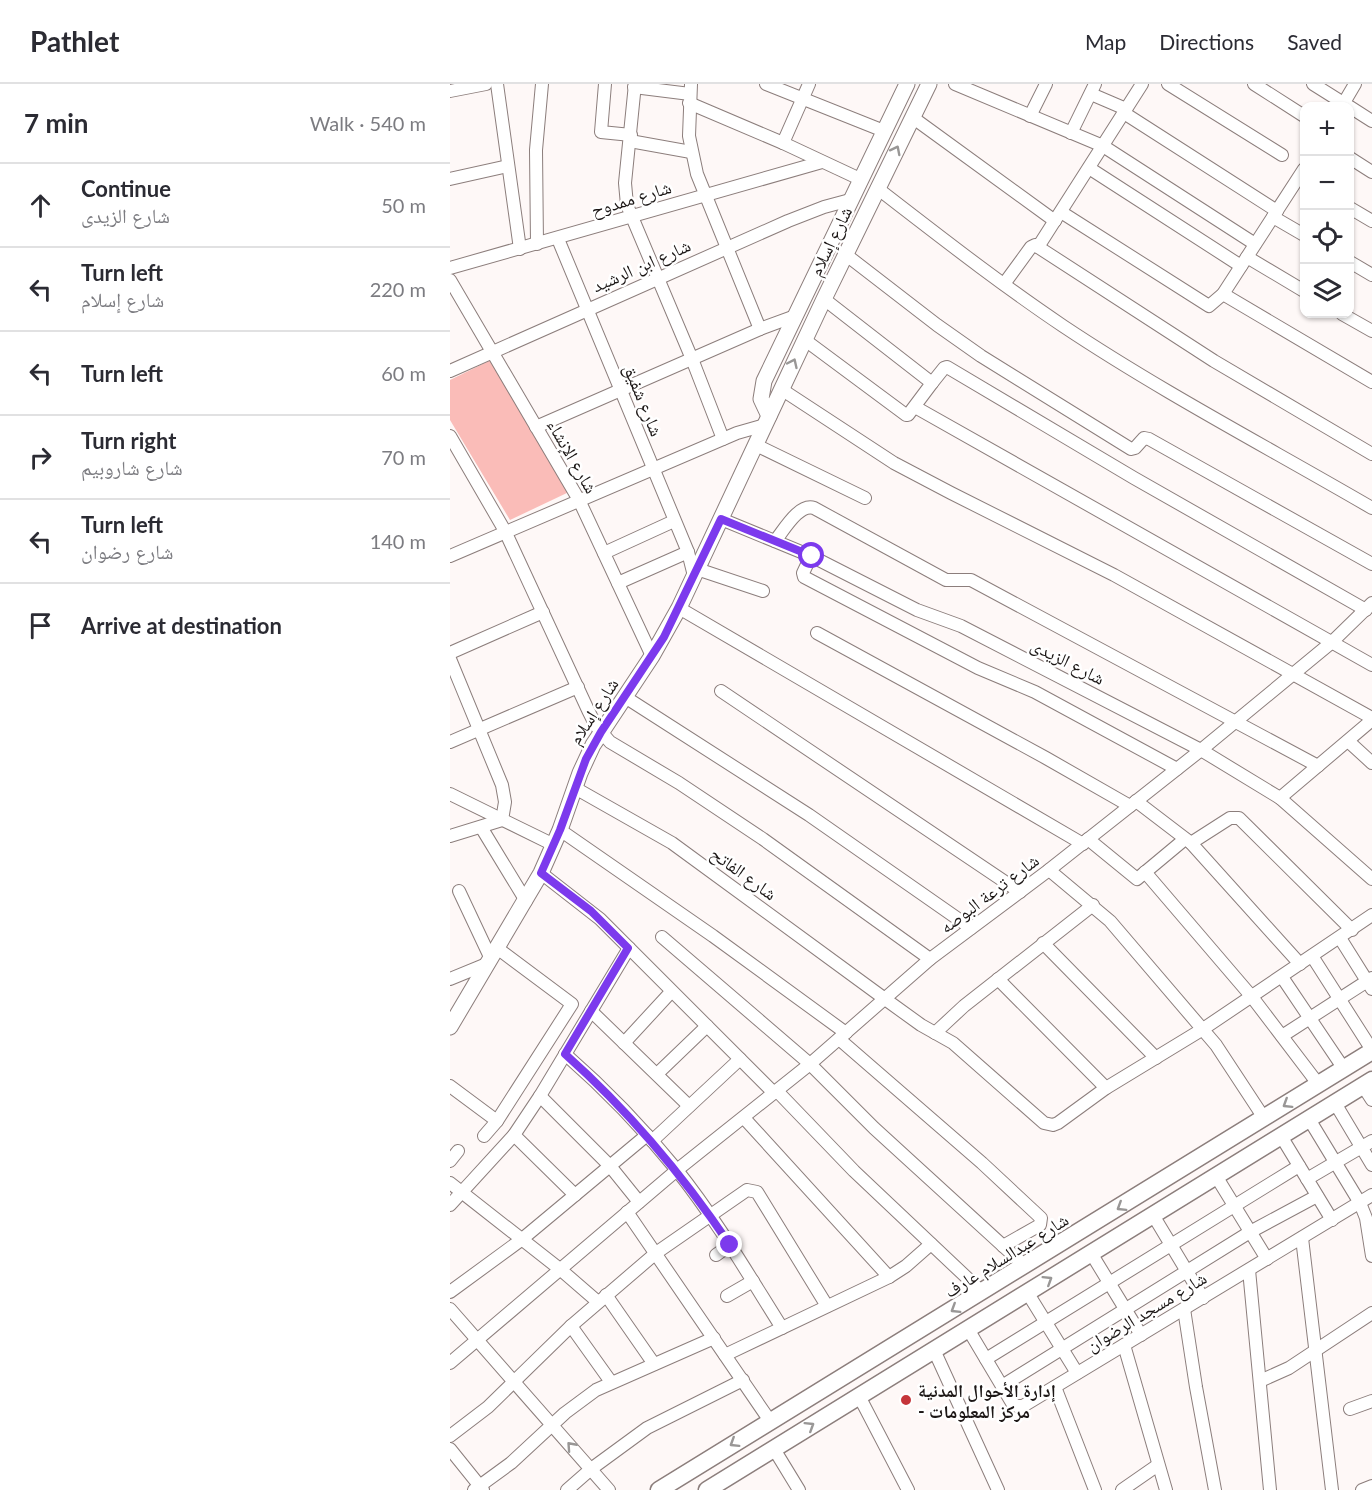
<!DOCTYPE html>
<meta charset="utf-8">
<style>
:root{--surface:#fff;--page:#f2f2f3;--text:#2b2b33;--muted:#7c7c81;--line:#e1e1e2}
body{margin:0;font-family:Lato,"Noto Naskh Arabic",sans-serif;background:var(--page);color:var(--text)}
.controls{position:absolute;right:18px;top:18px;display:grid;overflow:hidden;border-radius:12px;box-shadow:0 2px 4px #0004}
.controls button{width:54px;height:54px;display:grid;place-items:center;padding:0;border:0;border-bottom:2px solid var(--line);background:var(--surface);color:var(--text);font:30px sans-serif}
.stop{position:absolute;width:18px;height:18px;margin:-14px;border:4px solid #7c3aed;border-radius:50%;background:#fff}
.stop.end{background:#7c3aed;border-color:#fff;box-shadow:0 2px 6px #0008}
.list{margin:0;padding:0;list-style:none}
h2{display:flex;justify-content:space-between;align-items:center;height:78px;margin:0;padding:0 24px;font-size:26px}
h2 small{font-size:20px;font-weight:400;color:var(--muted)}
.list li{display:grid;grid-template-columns:39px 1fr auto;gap:18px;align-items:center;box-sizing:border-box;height:84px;padding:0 24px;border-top:2px solid var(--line)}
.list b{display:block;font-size:22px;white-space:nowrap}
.list p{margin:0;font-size:20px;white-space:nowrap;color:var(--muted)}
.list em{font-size:20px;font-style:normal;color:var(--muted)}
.icon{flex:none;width:33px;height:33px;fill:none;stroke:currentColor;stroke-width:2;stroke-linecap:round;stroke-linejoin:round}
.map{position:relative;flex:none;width:922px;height:1406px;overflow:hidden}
header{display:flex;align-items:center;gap:36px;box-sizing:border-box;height:84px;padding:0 30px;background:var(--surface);border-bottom:2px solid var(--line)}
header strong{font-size:28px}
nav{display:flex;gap:33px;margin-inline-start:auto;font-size:21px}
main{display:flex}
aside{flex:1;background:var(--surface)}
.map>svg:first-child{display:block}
</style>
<header>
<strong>Pathlet</strong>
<nav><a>Map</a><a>Directions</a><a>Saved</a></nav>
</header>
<main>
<aside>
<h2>7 min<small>Walk · 540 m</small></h2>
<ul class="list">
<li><svg class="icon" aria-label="ahead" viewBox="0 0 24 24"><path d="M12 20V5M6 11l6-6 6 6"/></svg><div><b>Continue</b><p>شارع الزيدى</p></div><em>50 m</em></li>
<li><svg class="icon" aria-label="left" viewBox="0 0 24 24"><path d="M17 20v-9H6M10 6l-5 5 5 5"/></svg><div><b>Turn left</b><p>شارع إسلام</p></div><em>220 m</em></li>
<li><svg class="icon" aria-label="left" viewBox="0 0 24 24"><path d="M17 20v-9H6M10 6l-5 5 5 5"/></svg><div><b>Turn left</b></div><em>60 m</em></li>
<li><svg class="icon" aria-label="right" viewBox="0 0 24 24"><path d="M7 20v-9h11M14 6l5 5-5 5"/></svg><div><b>Turn right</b><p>شارع شاروبيم</p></div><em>70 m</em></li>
<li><svg class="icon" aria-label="left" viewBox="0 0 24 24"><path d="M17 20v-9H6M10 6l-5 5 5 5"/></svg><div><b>Turn left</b><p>شارع رضوان</p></div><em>140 m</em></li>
<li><svg class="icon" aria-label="arrive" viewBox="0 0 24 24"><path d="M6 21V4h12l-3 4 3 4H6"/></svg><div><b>Arrive at destination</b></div></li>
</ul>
</aside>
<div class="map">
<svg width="922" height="1406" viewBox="0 0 922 1406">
<rect width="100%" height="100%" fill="#fef8f7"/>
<!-- green -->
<polygon fill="#fabcb8" points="43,275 119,408 60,436 0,336 0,296"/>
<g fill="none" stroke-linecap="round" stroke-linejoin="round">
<defs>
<g id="minor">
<polyline points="47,0 70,165"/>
<polyline points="155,0 151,48 181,51"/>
<polyline points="185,0 175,99 177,121 242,275 273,355"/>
<polyline points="241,0 239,52 247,90 310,245"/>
<polyline points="316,0 434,47"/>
<polyline points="505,0 653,62 805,160"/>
<polyline points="718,0 832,71"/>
<polyline points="804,0 854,32"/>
<polyline points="863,0 898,22"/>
<polyline points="184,3 240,10"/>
<polyline points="0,7 36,0"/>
<polyline points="641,10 676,25"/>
<polyline points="239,19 333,59 410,95"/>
<polyline points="892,22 905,0"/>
<polyline points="900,23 922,37"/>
<polyline points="674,29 827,127"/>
<polyline points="580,32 596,0"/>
<polyline points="462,33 605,137"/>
<polyline points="621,49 645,0"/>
<polyline points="180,57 241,68"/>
<polyline points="333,59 359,0"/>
<polyline points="900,74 922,88"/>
<polyline points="639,84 791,182"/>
<polyline points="0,95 58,82"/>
<path d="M427 104C488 151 549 199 613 242 712 308 819 364 922 424"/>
<polyline points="900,124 922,137"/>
<polyline points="611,128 759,222 773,210 854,85"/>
<polyline points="823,133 854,151"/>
<polyline points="108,155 238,468 244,492"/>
<polyline points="87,160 86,66 92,0"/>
<polyline points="588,163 692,0"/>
<polyline points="395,170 487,241 531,272 681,365 685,364 694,354 699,355 922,480"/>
<polyline points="797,173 854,207"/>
<polyline points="900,178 922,191"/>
<polyline points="0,184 372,78"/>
<polyline points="0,196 129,416 202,572"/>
<polyline points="554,200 581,163 585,161 588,163 764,277 922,370"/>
<polyline points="773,210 922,298"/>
<polyline points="892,230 922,247"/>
<polyline points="355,256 456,331 458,331 482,299 374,215"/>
<polyline points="0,287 338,137 374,123 400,116"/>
<polyline points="482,299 494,284 497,283 684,394 916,526"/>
<polyline points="331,305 444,379 501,409 664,491 922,634"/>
<polyline points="465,323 922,581"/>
<polyline points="86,343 310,245 345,232"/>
<polyline points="0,352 55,447 138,626 146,642 160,658 229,699 313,755 480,875"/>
<polyline points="306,361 415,414"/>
<polyline points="271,435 361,472 467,526 511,542 751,666 830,714 922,795"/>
<path d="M325 457C334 446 349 419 364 424L496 496H521L868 682"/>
<polyline points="154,469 224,437"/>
<polyline points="0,472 287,349 315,341"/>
<polyline points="361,472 353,489 354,493 528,584 585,608 727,685"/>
<polyline points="247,485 313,507"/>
<polyline points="168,499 238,468"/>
<polyline points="229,524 633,760"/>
<polyline points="367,549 596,674 680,722"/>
<polyline points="0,569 93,528"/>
<polyline points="0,575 52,701 55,718 52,736 0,752"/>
<polyline points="271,607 570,808"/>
<polyline points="175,613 359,731 521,844"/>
<polyline points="898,657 922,679"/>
<polyline points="0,658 128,603"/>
<polyline points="125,704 222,759 435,915 471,941 503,959 594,1039 603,1041 608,1039 656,1004 753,945 922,831"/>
<polyline points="0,710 104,761"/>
<polyline points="830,714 922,636"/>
<polyline points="686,717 741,759 850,880"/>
<polyline points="31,743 76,817"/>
<polyline points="110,746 263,852 396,949"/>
<polyline points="638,755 687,795 735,755"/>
<polyline points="741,759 780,734 789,734 902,846"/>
<polyline points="599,786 660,837 766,961 814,1034"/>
<polyline points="695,788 802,913 869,1001"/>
<polyline points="91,789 150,835 324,1009"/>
<polyline points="9,807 41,875"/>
<polyline points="212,853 360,980 424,1044 575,1182"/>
<polyline points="890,854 922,905"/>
<polyline points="593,859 706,974"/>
<polyline points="862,872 922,966"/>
<polyline points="832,893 894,985"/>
<polyline points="0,895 39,879"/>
<polyline points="548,895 656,1004"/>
<polyline points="141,927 239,1022"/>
<polyline points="485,949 514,922 643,821"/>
<polyline points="832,952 922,894"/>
<polyline points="389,955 532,1079 591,1134 590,1141 553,1162"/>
<polyline points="174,959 221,908"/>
<path d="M115 970C155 1005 192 1043 226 1085 266 1135 298 1190 332 1244"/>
<polyline points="207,990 257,942"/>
<polyline points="0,1002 47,1037 34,1052"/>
<polyline points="913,1002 922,1016"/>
<polyline points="327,1007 404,1087 532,1208"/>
<polyline points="90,1012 160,1082 189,1118"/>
<polyline points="885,1019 922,1081"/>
<polyline points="294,1034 439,1193"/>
<polyline points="859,1035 910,1119 916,1134 922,1172"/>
<polyline points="47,1037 122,920 47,864"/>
<polyline points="64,1051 125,1111"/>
<polyline points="831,1052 882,1136"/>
<polyline points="202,1057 290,975"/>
<polyline points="0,1077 8,1067"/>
<polyline points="766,1092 817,1175"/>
<polyline points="857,1095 922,1057"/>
<polyline points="0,1099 111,1186 148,1218"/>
<polyline points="0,1121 64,1051 90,1012 179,864"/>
<polyline points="177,1128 320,1337"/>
<polyline points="703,1131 753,1214"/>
<polyline points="852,1154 882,1406"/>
<polyline points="641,1169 691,1251"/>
<polyline points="266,1171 280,1161"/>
<polyline points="799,1186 820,1406"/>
<polyline points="0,1208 71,1156 197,1051"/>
<polyline points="577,1208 627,1289"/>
<polyline points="156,1211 204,1280"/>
<polyline points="277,1212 303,1197"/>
<polyline points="0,1225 159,1406"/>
<polyline points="734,1225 746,1303 765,1406"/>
<polyline points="121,1242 161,1298"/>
<polyline points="518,1245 562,1319 567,1322 573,1322 922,1111"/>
<polyline points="674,1261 716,1406"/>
<polyline points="484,1266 548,1406"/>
<polyline points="275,1271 439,1193 456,1182 481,1160"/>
<polyline points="536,1275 849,1082"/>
<polyline points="0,1279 227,1086 360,980 480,875 599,786 751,666 882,558 922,519"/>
<polyline points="810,1297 839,1284 922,1229"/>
<polyline points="552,1302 800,1148 867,1112"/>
<polyline points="605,1303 645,1406"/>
<polyline points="409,1312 458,1406"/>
<polyline points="900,1325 922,1317"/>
<polyline points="0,1352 38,1323 121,1242 206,1169 297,1106 307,1108 377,1222"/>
<polyline points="0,1365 33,1406"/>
<polyline points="324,1365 349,1406"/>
<polyline points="24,1406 61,1379 115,1329 146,1306 264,1254"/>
<polyline points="117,1406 141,1385 197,1344 293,1296"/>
<polyline points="672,1406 708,1381"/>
<polyline points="912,1406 922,1402"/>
</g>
<g id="tertiary">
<polyline points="319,332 311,315 314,297 457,0"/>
<polyline points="0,943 91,789 110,746 130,689 143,661 202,572 229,524 374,215 479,0"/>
</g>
<g id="secondary">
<polyline points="209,1406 922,967"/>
<polyline points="257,1406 922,996"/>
</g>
</defs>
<!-- minor casing -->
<use href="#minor" stroke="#8c7e7c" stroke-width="14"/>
<!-- tertiary casing -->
<use href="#tertiary" stroke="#8c7e7c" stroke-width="17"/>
<!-- secondary casing -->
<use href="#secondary" stroke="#8c7e7c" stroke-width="19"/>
<!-- minor -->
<use href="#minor" stroke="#fff" stroke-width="12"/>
<!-- tertiary -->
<use href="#tertiary" stroke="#fff" stroke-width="15"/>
<!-- secondary -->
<use href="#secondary" stroke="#fff" stroke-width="16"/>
</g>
<!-- one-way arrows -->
<defs><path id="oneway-chevron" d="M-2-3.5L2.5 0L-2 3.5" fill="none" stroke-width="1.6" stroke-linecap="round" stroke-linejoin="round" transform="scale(1.5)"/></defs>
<g stroke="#999796">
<use href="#oneway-chevron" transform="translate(446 66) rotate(-63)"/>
<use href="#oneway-chevron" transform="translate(343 279) rotate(-65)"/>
<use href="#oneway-chevron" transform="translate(837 1020) rotate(148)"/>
<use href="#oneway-chevron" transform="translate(671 1123) rotate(148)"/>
<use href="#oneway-chevron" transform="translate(598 1196) rotate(-32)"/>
<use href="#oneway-chevron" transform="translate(505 1225) rotate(148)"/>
<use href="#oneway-chevron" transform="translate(360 1342) rotate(-32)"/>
<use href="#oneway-chevron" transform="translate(284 1359) rotate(148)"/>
<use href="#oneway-chevron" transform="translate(121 1362) rotate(-132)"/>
</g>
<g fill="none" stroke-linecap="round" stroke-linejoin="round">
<!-- route -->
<path stroke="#7c3aed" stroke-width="8" d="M280 1161C232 1090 179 1027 115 970L178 864 141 827 91 789 110 746 136 675 151 648 214 553 271 435 362 472"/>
</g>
<!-- markers -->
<circle fill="#c5353a" stroke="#fff" stroke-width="2" cx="456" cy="1316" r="6"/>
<g text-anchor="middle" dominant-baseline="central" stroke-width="5" stroke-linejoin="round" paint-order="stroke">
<!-- street labels -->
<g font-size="18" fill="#1c1716" stroke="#fff">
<text transform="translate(181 114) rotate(-17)">شارع ممدوح</text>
<text transform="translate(380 157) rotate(-64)">شارع إسلام</text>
<text transform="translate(191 181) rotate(-24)">شارع ابن الرشيد</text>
<text transform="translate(194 316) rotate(68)">شارع شفيق</text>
<text transform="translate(123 372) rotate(60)">شارع الإنشاء</text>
<text transform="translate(618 577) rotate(27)">شارع الزيدى</text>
<text transform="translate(143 627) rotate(-57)">شارع إسلام</text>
<text transform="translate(294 789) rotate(36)">شارع الفاتح</text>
<text transform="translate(539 809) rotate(-37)">شارع ترعة البوصه</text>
<text transform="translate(556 1171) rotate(-32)">شارع عبدالسلام عارف</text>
<text transform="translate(696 1227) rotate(-31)">شارع مسجد الرضوان</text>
</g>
<!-- poi labels -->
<g font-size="18" font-weight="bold" fill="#1c1716" stroke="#fff" text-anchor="start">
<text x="468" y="1306">إدارة الأحوال المدنية<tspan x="468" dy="21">- مركز المعلومات</tspan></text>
</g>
</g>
</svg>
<div class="controls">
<button>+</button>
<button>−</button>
<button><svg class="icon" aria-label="locate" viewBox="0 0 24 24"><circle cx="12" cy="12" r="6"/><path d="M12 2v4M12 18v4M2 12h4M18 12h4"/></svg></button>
<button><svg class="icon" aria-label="layers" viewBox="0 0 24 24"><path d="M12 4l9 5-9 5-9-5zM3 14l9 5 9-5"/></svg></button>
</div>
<div class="stop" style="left:362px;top:472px"></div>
<div class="stop end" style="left:280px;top:1161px"></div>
</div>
</main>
